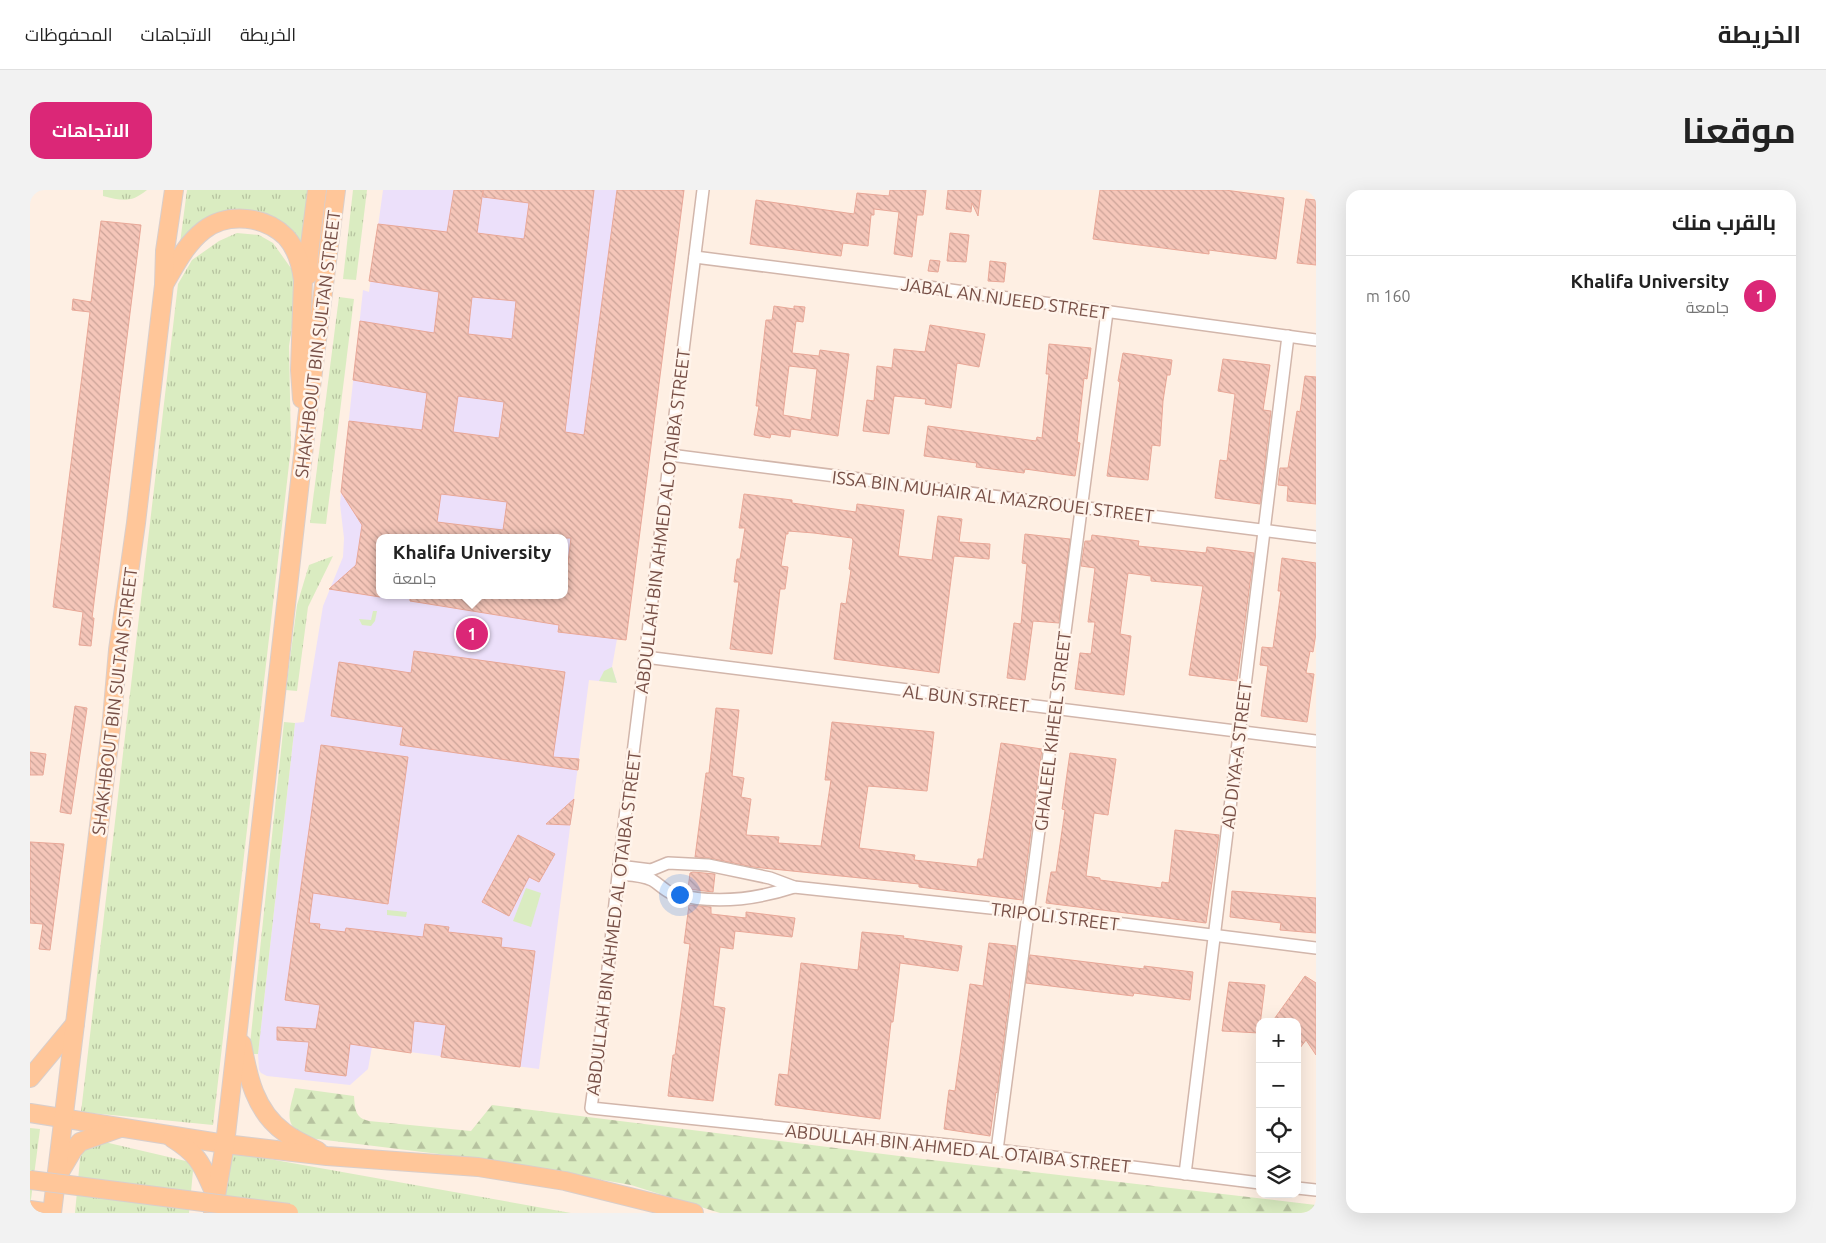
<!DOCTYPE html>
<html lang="ar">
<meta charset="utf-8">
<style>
:root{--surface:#fff;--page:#f2f2f2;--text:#222;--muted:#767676;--line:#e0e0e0;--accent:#db2777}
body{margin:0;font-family:Ubuntu,Cairo,sans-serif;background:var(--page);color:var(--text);direction:rtl}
.controls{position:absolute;right:15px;bottom:15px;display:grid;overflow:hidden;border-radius:10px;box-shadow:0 5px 20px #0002}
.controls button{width:45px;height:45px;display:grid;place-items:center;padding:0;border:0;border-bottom:1px solid var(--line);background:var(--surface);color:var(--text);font:25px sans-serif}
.you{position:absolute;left:649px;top:704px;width:18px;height:18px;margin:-12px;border:4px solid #fff;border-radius:50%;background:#1a73e8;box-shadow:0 0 0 8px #1a73e833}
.badge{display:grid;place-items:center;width:32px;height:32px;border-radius:50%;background:var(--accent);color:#fff;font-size:16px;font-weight:700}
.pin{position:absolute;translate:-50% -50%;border:2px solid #fff;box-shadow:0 1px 5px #0006}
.popup{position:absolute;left:346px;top:344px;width:192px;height:65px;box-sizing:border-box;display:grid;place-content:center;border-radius:10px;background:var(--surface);filter:drop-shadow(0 1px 4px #0005);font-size:16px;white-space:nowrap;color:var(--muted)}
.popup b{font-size:19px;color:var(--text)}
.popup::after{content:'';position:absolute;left:50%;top:100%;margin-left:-10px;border:10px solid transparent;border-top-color:var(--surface)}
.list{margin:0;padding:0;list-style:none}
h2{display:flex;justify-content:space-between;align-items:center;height:65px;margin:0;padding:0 20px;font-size:21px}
h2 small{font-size:16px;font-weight:400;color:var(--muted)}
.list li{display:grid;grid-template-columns:32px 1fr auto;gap:15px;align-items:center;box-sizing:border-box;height:80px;padding:0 20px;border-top:1px solid var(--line)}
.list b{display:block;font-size:19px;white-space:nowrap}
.list p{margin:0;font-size:16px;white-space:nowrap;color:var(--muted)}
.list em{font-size:16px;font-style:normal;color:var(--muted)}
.icon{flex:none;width:28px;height:28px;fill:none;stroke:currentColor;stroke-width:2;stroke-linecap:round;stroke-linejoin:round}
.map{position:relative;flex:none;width:1286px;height:1023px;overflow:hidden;direction:ltr;border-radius:15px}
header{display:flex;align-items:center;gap:30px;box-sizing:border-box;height:70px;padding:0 25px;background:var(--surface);border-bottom:1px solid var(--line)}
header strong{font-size:24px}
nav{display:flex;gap:28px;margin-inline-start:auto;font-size:18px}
.intro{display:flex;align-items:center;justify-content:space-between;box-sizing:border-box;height:120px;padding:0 30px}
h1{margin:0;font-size:35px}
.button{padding:12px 22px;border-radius:15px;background:var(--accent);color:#fff;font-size:18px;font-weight:700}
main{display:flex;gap:30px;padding:0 30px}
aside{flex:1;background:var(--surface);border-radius:15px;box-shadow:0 5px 20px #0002}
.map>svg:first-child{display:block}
</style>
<header>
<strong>الخريطة</strong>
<nav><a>الخريطة</a><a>الاتجاهات</a><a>المحفوظات</a></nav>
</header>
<div class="intro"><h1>موقعنا</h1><a class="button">الاتجاهات</a></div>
<main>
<aside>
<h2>بالقرب منك<small></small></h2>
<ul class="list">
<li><span class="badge">1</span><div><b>Khalifa University</b><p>جامعة</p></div><em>160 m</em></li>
</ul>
</aside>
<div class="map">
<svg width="1286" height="1023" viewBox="0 0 1286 1023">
<defs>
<pattern id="grass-tufts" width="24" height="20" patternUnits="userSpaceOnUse" patternTransform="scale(1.25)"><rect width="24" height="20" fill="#daecc1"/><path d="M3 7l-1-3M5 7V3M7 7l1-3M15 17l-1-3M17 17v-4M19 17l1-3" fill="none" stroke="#b6c29f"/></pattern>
<pattern id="forest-firs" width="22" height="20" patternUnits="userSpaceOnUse" patternTransform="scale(1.25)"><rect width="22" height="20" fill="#daecc1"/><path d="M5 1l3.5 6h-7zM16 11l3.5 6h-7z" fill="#b6c29f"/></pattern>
<pattern id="building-back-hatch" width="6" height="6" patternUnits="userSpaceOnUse" patternTransform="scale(1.25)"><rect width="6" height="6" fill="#f5c6b9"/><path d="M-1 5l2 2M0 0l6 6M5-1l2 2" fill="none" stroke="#cba398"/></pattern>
</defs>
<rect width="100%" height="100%" fill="#feefe3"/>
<!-- education -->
<path fill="#ece0fa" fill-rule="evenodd" d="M353 0H654L596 450 587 449 582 477 587 493 559 490 509 879 342 857 338 879 320 895 237 886 231 883 229 880 228 864 265 533 274 532 293 416 313 367 314 348 310 314 311 302 333 100 339 102ZM350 348H534V405H350Z"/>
<!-- grass -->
<g fill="url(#grass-tufts)">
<path d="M73 0H117C101 13 92 11 73 6Z"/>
<polygon points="157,0 279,0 270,60 222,23 150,53"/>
<polygon points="323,0 337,0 326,90 313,89"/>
<polygon points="207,43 229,45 243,53 263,81 267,106 259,156 261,257 183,935 51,922 148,94 162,70 189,51"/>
<polygon points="309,107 324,109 296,334 280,333"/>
<polygon points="303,366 278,417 267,501 256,500 267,415 279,375"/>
<polygon points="254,532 265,533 228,864 219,864"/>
<polygon points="0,938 10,939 0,1017"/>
<polygon points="66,950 160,972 163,981 159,1023 45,1023 50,969 54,956"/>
<polygon points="200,962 541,1023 193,1023"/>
</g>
<!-- forest -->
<path fill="url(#forest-firs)" d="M265 898 324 906C325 919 325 928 339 931L441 941 462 915 893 969 1286 1015V1023H690L601 995 466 971 279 948C252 936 259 923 265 898Z"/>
<!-- green -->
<g fill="#daecc1">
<polygon points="343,421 347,421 345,431 341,436 332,435 329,429 341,430"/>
<polygon points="582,477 587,493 569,491 574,481"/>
<polygon points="496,698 511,703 501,737 483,731"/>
<polygon points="357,720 377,722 376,727 357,725"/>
</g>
<!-- building -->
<g fill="url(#building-back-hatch)" stroke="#e9a898" fill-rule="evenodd">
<path d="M424 0H453L447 43 494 49 499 13 453 7V0H564L535 242 554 245 587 0H654L596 450 528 442 529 435 380 411V405H534L541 348H350V407L299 399 326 375 332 335 311 302 319 231 392 240 397 203 323 190 330 131 404 143 409 102 339 91 348 34 417 42ZM442 107 486 111 482 149 438 144ZM428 206 474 212 469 248 423 242ZM411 304 477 312 473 340 407 332Z"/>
<polygon points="860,0 896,0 893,25 887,25 882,67 864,64 869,22 844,19 844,25 841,25 838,56 813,53 811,66 720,54 726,10 824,24 827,3 859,6"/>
<polygon points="918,0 951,0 948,26 942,13 941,22 916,19"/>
<polygon points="1070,0 1195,0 1254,8 1246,69 1179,60 1179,64 1063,49"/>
<polygon points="1276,9 1286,10 1286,75 1267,73"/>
<polygon points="71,31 111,35 62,428 64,428 61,456 49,455 53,422 23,417 60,122 42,120 43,109 61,112"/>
<polygon points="920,43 939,45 936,72 917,71"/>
<polygon points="900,70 910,71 908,82 898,81"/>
<polygon points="960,71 976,73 974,92 958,91"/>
<path d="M744 116 764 119V116L775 117 773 132 766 131 762 163 789 166 790 160 819 164 808 246 761 239 760 247 741 244 740 248 724 245 729 216H726L736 130H742ZM759 176 787 179 781 230 753 225Z"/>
<polygon points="900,135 955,144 949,177 927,173 921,218 895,214 896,209 864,206 859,244 833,241 837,210 844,211 847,176 862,178 864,159 895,162"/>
<polygon points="1019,154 1061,158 1057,189 1054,188 1047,252 1050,253 1045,286 995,279 994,283 946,277 947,273 894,266 898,236 1006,251 1007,247 1012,248 1019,184 1016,184"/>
<polygon points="1093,163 1142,170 1140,185 1137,185 1133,211 1130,256 1122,255 1118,290 1077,286 1090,192 1088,191"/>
<polygon points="1193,169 1240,175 1233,220 1241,221 1230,314 1185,308 1190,270 1197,271 1205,204 1188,201"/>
<polygon points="1275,186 1286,187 1286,314 1257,311 1258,296 1248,295 1250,278 1258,278 1267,221 1270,222"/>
<polygon points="714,304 762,310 762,313 826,322 827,314 874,320 868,366 902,370 908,326 932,329 929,352 960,354 959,369 924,366 909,483 804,469 811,413 816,414 821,380 819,379 823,351 822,348 784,343 758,341 758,344 756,344 751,376 758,377 755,399 750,399 742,464 700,459 709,392 704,392 707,369 710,369 715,338 709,338"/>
<polygon points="995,344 1040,349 1029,433 1003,431 995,490 977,488 984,433 991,434 997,374 992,373"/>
<polygon points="1062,345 1109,351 1108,356 1176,363 1177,357 1224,363 1207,491 1159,485 1173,396 1121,391 1121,386 1098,383 1090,444 1101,446 1094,505 1045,499 1050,463 1061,464 1065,432 1058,432 1065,378 1051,376 1055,351 1061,351"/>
<polygon points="1252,368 1286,373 1286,443 1283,462 1280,461 1276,483 1284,484 1277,532 1231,526 1238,476 1230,475 1232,457 1243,458 1251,401 1248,401"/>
<polygon points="384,461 535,482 523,567 549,569 548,580 370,555 373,537 301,526 309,472 381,483"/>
<polygon points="45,516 57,518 41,624 30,622"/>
<polygon points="686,518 709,520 702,586 714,588 711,607 721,609 716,645 749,647 748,653 791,656 801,590 795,590 802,532 904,542 897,601 838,596 829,658 885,665 884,670 947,677 948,669 953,669 971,553 1012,559 992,710 889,697 889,694 723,677 679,668 665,667 676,583 679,583"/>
<polygon points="291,555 378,567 358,714 283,703 279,733 290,734 289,739 315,742 316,738 393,747 395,734 419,737 418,742 472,748 471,757 505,761 490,877 411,867 416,835 384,831 381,863 320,854 316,886 275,881 279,852 247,850 247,837 286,839 290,815 255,810"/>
<polygon points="0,562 16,564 13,585 0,585"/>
<polygon points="1040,563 1086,569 1078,625 1064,623 1056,686 1070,688 1070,690 1131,698 1132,692 1139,693 1145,640 1189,645 1176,733 1016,713 1021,682 1026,682 1035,620 1032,619"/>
<polygon points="544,609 540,635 516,634"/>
<polygon points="488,645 525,664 509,692 499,687 479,726 452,712"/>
<polygon points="0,652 34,654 20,760 9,759 13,734 0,733"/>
<polygon points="663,682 685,684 683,702 658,699 660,683"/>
<polygon points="1202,701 1286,708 1286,743 1250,740 1251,733 1200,727"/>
<polygon points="659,715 681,717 681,724 716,728 716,722 765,728 762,747 705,741 703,759 690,757 683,816 695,818 683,911 638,906 643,865 645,865 660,754 654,753"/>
<polygon points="832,742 874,746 873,748 932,756 928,781 870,773 863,832 861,832 850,929 745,915 749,884 758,885 771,773 828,780"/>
<polygon points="959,753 986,756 967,903 966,902 960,946 914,939 919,900 925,901 940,794 953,796"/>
<polygon points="1000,765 1114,779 1114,776 1163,782 1160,810 1104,803 1103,806 996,793"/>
<polygon points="1275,786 1286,793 1286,865 1276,850 1267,862 1267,832 1242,832"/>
<polygon points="1199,792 1235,795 1229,843 1192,841"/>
</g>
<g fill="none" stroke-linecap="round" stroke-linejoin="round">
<defs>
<g id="minor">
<polyline points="673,0 589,676 570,853 561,918 967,960 1230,993"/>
<polyline points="665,67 884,95 1286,150"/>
<polyline points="640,265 1286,347"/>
<polyline points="615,467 1286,551"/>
<polyline points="589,676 621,680 638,673 678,675 740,688 764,697 998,722 1286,758"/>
<path d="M588 684C599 685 612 685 622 690 629 694 634 700 641 703 682 715 724 710 764 697"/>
<polyline points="967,960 1077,122"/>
<path d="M1155 984C1188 704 1225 425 1258 146"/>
<polyline points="1267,998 1286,1000"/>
</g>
<g id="primary">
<polyline points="278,85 279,63 287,0"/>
<path d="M135 93C146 74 156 54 174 40 198 22 235 26 256 47 267 59 271 74 273 90L270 180 272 209"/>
<path d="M212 854C218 887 225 921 254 942 264 950 277 955 288 961"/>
<polyline points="0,888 45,834"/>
<polyline points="0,923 195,954 297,966 448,977 535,991 664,1023"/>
<path d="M142 948C171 966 172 976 186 1006"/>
<polyline points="30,982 43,960 50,952 90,938"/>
<polyline points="0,1020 20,1023"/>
<polyline points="22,1023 82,529 88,460 106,333 134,95 135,61 144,0"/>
<polyline points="183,1023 195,954 277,229 306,0"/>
</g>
</defs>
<!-- minor casing -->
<use href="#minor" stroke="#d2b6ab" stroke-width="14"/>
<!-- primary casing -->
<use href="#primary" stroke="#d9cecb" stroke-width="20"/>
<!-- minor -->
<use href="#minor" stroke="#fff" stroke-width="11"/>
<!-- primary -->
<use href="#primary" stroke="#ffc699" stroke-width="18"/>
<defs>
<polyline id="primary-bridge" points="0,990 259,1023"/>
</defs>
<!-- primary-bridge casing -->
<use href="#primary-bridge" stroke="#d9cecb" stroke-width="20" stroke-linecap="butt"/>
<!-- primary-bridge -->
<use href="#primary-bridge" stroke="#ffc699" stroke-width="18"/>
</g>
<g text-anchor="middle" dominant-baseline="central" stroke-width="5" stroke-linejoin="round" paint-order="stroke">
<!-- street labels -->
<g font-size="18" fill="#785047" stroke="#fff4eb">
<text transform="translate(975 108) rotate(8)">JABAL AN NIJEED STREET</text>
<text transform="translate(287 154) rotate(-83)">SHAKHBOUT BIN SULTAN STREET</text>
<text transform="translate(963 306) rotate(7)">ISSA BIN MUHAIR AL MAZROUEI STREET</text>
<text transform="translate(632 331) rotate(-83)">ABDULLAH BIN AHMED AL OTAIBA STREET</text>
<text transform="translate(936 508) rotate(7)">AL BUN STREET</text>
<text transform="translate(84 511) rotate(-83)">SHAKHBOUT BIN SULTAN STREET</text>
<text transform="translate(1022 541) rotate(-83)">GHALEEL KIHEEL STREET</text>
<text transform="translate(1206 565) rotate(-83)">AD DIYA-A STREET</text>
<text transform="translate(1025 726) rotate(7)">TRIPOLI STREET</text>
<text transform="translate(583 733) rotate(-83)">ABDULLAH BIN AHMED AL OTAIBA STREET</text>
<text transform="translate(928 958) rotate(6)">ABDULLAH BIN AHMED AL OTAIBA STREET</text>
</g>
</g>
</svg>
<div class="controls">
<button>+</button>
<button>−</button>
<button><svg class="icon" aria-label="locate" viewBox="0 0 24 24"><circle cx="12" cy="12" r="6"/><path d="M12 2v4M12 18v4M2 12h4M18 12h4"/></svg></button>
<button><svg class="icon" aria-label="layers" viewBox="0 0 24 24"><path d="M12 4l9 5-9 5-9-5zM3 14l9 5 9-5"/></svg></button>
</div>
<div class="you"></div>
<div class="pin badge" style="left:442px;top:444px">1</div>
<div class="popup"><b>Khalifa University</b>جامعة</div>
</div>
</main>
